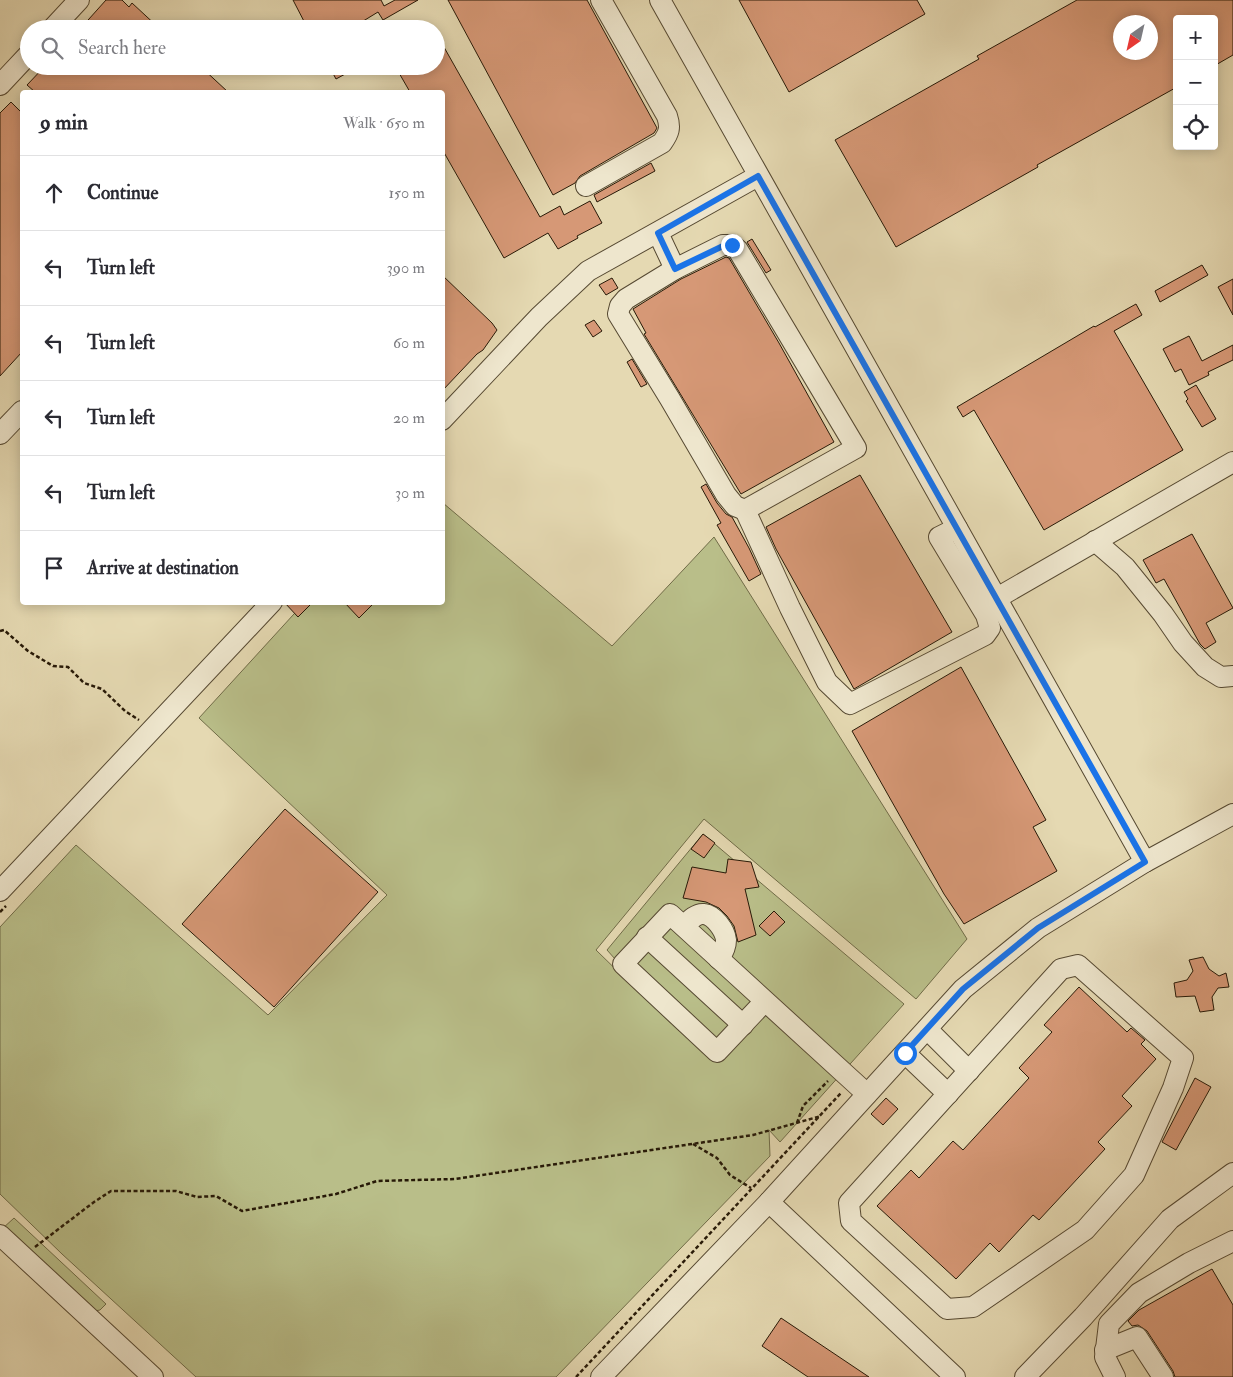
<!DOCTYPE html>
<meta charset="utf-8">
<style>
:root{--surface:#fff;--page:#f2f2f3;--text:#2b2b33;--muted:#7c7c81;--line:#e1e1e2}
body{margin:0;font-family:"IM FELL Double Pica",serif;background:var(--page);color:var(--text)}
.controls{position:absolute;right:15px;top:15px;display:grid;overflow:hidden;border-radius:5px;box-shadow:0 2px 12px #0003}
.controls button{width:45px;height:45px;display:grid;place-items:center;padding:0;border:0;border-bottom:1px solid var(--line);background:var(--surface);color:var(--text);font:25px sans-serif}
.compass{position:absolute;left:1113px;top:15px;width:45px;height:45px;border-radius:50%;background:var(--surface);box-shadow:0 2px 12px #0003;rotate:214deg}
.stop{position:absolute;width:15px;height:15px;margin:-11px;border:4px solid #1a73e8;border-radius:50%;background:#fff}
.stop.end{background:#1a73e8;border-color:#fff;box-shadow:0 1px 5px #0008}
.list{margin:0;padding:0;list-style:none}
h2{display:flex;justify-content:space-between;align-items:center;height:65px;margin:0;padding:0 20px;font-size:21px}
h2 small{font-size:16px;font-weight:400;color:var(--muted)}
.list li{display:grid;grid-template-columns:32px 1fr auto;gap:15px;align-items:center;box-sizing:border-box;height:75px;padding:0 20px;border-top:1px solid var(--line)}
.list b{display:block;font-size:19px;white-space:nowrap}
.list em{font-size:16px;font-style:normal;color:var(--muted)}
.icon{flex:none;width:28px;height:28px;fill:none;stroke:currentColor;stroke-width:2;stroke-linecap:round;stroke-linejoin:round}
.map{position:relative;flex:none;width:1233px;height:1377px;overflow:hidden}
.search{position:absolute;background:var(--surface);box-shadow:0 2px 12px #0003;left:20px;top:20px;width:425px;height:55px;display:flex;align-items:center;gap:12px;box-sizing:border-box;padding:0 18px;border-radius:28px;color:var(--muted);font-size:19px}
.panel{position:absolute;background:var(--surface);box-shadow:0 2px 12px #0003;left:20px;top:90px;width:425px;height:515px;border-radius:5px}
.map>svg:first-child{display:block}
</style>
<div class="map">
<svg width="1233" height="1377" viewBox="0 0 1233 1377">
<rect width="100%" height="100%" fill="#e5d9b2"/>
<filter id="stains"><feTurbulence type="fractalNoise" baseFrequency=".004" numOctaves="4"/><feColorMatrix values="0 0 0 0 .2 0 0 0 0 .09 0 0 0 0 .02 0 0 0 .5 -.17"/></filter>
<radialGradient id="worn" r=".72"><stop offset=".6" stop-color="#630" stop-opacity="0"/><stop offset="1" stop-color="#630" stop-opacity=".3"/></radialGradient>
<!-- green -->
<g fill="#b9be89" stroke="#706c48">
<polygon points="443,503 612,646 714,537 967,939 916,999 704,819 596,950 679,1031 607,950 703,834 904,1004 780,1142 769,1130 770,1156 556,1377 196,1377 62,1254 0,1194 0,927 76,845 268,1015 387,895 199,718 304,603 442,602"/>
<polygon points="14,1218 106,1304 100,1310 84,1313 2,1229"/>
</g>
<!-- building -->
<g fill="#d69876" stroke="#271907" fill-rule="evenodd">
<polygon points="106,0 122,0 129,7 132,3 160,29 80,29"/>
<polygon points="293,0 381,0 384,6 395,0 418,0 383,20 378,12 360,23 363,29 308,29"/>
<polygon points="448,0 587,0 657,128 654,133 580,176 575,183 553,195"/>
<polygon points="739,0 917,0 925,14 789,92"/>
<path d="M1077 0H1233V55L1214 66V19H1177V87L1037 165 1038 167 896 247 835 140 979 59 977 56ZM1120 22H1150V52H1120Z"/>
<polygon points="436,33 540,217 560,206 564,215 590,201 602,223 577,236 578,238 558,249 548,233 504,258 442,149 442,92 410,92 395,66 436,66"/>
<polygon points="45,66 200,66 228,92 35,92 27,85"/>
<polygon points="329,66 360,66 336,79"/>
<polygon points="11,102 22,113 22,352 0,376 0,113"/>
<polygon points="651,163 655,171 597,202 594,195"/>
<polygon points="752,239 771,270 766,273 747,242"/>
<polygon points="726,257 729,258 779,343 834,442 741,494 644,334 646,333 633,309 681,279"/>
<polygon points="1202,265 1208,275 1160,302 1155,291"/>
<polygon points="442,275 492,323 497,330 483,350 477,354 442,391"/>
<polygon points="612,278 618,288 606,295 599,285"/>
<polygon points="1233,279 1233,315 1218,287"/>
<polygon points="1136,304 1142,315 1114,331 1183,450 1044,530 974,410 963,417 957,407 1094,326 1095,327"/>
<polygon points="594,320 602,331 593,337 585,325"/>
<polygon points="1189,336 1202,361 1233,345 1233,360 1208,372 1209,375 1189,385 1181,369 1175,372 1163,349"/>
<polygon points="632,359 647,384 641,387 627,362"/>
<polygon points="1196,385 1216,419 1202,427 1186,401 1188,399 1184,392"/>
<polygon points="860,475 952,632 854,689 776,549 766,527"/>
<polygon points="706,484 717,503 726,514 732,517 749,548 761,574 749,581 717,525 721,523 701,487"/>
<polygon points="1192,534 1233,608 1206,623 1216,642 1205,649 1200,644 1164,579 1156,583 1143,560"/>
<polygon points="284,602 313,602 298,617"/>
<polygon points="344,602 375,602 359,618"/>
<polygon points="961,667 1046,820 1033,827 1057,871 964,924 944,894 852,731"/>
<polygon points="285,809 378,892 274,1007 182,924"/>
<polygon points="703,834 715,843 704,858 691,849"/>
<polygon points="728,859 751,862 759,887 745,889 756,935 738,942 734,926 727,916 719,908 706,902 683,898 692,867 726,873"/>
<polygon points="774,911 785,922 770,936 759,926"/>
<polygon points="1203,957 1209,969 1219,976 1226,973 1229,987 1218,988 1212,997 1214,1010 1200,1012 1195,996 1176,997 1174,983 1187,980 1193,971 1189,960"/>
<polygon points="1079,987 1127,1032 1131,1028 1145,1040 1141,1044 1156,1059 1122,1096 1132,1106 1098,1142 1105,1149 1039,1220 1033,1215 999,1252 990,1243 956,1279 877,1206 911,1170 919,1178 953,1141 963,1150 997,1113 1029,1078 1019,1068 1052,1032 1044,1025"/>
<polygon points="1195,1078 1211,1087 1176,1150 1162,1142"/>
<polygon points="886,1098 898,1109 883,1125 871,1114"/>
<polygon points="1212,1269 1233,1305 1233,1377 1175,1377 1173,1371 1147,1331 1138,1325 1132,1326 1128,1321 1139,1310"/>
<polygon points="781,1318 869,1377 808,1377 762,1346"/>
</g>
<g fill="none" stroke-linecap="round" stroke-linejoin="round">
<defs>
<g id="minor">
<polyline points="660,0 1145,862"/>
<polyline points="52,29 79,0"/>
<polyline points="0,85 29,54"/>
<path d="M586 186 662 143C669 133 671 128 667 116L601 0"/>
<polyline points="658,233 675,269"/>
<polygon points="723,245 732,245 738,250 856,448 745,510 735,506 726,495 670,399 618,314 620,306 626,299 675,269"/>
<polyline points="442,420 539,317 588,271 758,176"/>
<polyline points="0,434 22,411"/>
<polyline points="745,510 790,608 827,682 850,704 985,635 990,628 986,615 939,537 957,528"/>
<polyline points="1095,541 1125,567 1163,614 1183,643 1205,667 1221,677 1233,676"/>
<polyline points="997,598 1233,462"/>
<polyline points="0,891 272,602"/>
<path d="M684 926C689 921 696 913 704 914 714 915 725 930 726 940 726 947 723 953 719 959"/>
<polyline points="647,937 743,1025"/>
<polygon points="1078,965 1183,1058 1173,1088 1134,1175 1085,1230 973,1307 947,1309 851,1221 849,1203 1061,969"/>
<polyline points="765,1001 717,1052 623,964 670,914 867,1094"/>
<polyline points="927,1029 969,1071"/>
<polyline points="905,1053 948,1094"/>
<polyline points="769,1202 955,1377"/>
<polyline points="0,1235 153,1377"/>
<polyline points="1105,1350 1137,1337 1163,1377"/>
<polyline points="601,1377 769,1202 963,989 1038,928 1145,862 1233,814"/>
<polyline points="1025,1377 1083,1317 1170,1219 1233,1173"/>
<polyline points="1115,1377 1105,1357 1109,1324 1139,1293 1189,1263 1233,1241"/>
</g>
</defs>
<!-- minor casing -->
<use href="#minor" stroke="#564932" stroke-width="22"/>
<!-- path -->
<g stroke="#271907" stroke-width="2.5" stroke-dasharray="4 2.5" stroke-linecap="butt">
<polyline points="0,631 4,630 28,651 53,666 68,667 84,683 102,689 125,711 139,720"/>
<polyline points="0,912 6,906"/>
<polyline points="797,1123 803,1106 828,1081"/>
<polyline points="693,1144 717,1158 730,1175 751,1188"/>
<polyline points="35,1247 94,1202 111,1191 176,1191 197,1197 216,1196 242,1211 336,1194 377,1181 455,1179 482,1175 753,1135 821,1116"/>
<polyline points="576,1377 841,1093"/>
</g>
<!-- minor -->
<use href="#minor" stroke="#eee6cd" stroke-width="20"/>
</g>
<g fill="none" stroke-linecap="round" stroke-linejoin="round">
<!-- route -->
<polyline stroke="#1a73e8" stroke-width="6" points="732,245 723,246 675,269 658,233 758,176 1145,862 1038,928 963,989 905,1053"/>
</g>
<rect width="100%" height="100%" filter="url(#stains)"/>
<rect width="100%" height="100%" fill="url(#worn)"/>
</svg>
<div class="controls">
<button>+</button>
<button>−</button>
<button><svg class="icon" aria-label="locate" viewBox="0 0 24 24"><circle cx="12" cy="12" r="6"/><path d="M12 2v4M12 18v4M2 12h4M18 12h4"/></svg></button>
</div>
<svg class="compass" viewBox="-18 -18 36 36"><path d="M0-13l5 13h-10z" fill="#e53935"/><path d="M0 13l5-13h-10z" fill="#7c7c81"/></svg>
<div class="stop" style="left:905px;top:1053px"></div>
<div class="stop end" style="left:732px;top:245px"></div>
<div class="search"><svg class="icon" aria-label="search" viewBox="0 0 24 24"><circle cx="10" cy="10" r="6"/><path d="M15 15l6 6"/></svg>Search here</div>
<section class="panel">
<h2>9 min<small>Walk · 650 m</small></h2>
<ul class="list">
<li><svg class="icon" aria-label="ahead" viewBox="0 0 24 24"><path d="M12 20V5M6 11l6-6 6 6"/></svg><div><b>Continue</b></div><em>150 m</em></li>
<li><svg class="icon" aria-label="left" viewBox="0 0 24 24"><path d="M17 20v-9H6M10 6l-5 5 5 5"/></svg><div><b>Turn left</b></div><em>390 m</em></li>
<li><svg class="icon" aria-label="left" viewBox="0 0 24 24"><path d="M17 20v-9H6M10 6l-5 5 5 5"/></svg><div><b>Turn left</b></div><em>60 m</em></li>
<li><svg class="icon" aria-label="left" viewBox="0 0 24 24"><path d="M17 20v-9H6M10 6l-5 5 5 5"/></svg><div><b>Turn left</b></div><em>20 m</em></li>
<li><svg class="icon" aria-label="left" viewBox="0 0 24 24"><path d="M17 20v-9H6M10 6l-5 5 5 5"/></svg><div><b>Turn left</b></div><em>30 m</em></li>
<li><svg class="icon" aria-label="arrive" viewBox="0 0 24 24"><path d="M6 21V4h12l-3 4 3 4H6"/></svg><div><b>Arrive at destination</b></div></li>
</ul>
</section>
</div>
